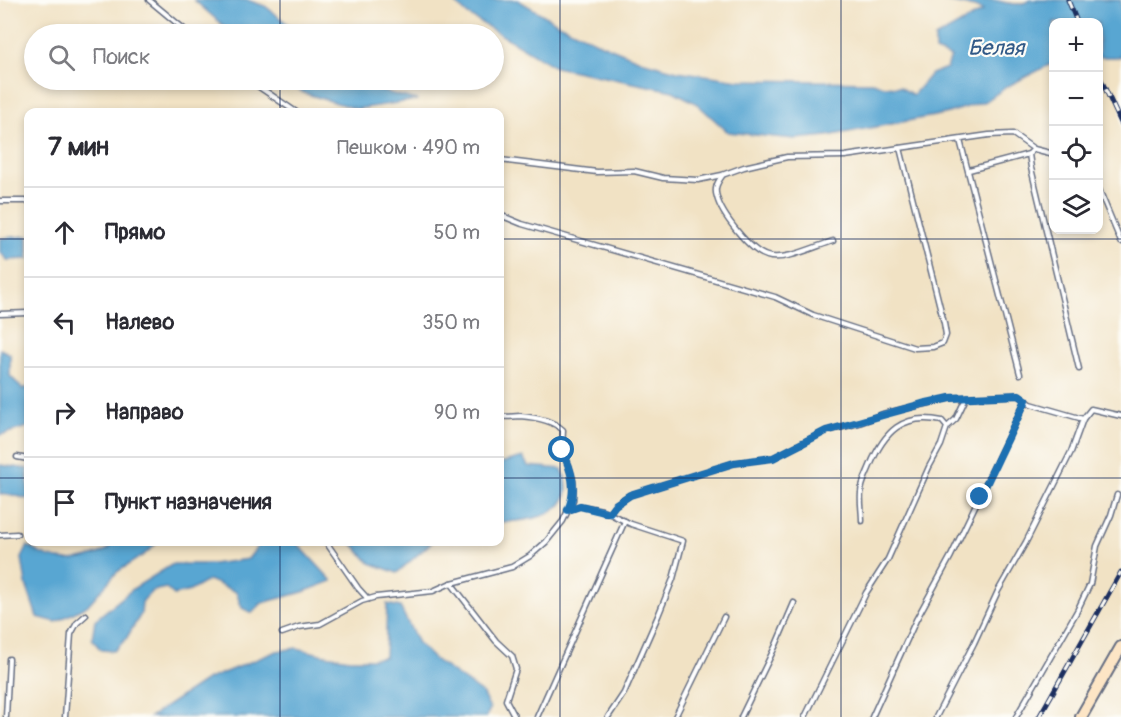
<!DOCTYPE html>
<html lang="ru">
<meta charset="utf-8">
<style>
:root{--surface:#fff;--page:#f7f7f7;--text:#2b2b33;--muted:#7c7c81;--line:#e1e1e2}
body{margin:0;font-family:Pangolin,sans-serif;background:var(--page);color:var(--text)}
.controls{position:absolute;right:18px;top:18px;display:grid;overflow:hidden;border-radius:12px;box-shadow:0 3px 9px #0003}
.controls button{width:54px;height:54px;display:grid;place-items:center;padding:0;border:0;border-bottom:2px solid var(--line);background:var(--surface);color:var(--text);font:30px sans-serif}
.stop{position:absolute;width:18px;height:18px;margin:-14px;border:4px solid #1f6fb2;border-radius:50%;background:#fff}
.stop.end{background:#1f6fb2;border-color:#fff;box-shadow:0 2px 6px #0008}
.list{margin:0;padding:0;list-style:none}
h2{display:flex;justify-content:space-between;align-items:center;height:78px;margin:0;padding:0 24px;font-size:26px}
h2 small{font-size:20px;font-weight:400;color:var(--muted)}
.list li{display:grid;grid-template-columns:39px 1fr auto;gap:18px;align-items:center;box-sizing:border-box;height:90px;padding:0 24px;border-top:2px solid var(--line)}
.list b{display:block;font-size:22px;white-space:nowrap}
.list em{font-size:20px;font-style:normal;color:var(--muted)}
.icon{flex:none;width:33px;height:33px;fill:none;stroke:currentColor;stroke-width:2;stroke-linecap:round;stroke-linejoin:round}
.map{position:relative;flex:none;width:1121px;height:717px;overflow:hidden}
.search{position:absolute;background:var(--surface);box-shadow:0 3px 9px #0003;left:24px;top:24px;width:480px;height:66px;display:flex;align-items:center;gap:15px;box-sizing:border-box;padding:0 21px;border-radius:33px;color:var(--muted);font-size:22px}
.panel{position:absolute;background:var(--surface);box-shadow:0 3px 9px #0003;left:24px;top:108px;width:480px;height:438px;border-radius:12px}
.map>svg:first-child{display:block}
</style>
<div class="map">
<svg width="1121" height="717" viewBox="0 0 1121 717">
<rect width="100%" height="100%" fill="#fdfcf7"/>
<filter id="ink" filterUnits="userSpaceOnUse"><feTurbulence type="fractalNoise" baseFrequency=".0167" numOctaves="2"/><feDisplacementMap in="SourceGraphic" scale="12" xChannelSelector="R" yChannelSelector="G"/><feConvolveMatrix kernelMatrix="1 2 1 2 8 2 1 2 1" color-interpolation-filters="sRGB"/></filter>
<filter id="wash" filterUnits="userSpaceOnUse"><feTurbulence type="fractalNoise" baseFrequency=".008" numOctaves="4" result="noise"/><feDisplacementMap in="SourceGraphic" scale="24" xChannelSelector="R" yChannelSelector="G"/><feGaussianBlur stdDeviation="1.35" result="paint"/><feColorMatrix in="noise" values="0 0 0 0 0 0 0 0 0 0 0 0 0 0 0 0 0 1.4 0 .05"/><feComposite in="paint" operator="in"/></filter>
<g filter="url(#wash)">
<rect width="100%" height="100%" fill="#f1e2c4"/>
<!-- water -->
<g fill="#59a6d2" stroke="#3a6a98" stroke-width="1.5">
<polygon points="194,0 247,0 265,6 300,34 233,34"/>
<path d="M452 0H518L557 23 601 44 648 63 677 71 739 80 873 82 883 86 900 87 913 95 931 74 947 68 951 57 935 51V38L983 11 975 7 935 0C954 0 974 0 993 0 1006 2 1017 8 1030 0H1121V57H1099L1098 22H1054L1053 63 1006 87 986 101 945 114 827 136 795 139 765 136 728 132 696 103 673 91 555 67 468 15Z"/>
<polygon points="285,80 356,80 366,87 417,100 357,109 304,93"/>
<polygon points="28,236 28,259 7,260 0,252 0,238"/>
<polygon points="0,349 10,354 10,376 23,389 28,387 28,427 0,435"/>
<path d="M523 457 528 466 562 469C583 514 532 521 500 522V463Z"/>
<polygon points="0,465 28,469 28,499 13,495 0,494"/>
<path d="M110 542H158L145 554 117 572 87 606 56 622 37 617 26 584 22 558 28 546C55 565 82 564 110 548Z"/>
<polygon points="261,542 296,542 332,581 303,592 262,603 252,613 242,608 236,592 209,580 190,591 174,595 166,588 152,591 142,602 141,614 126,639 114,651 101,650 92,639 95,620 134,588 173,564 212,564 248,559"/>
<polygon points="351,542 432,542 397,573 370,563"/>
<polygon points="387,604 400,607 418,643 434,659 482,693 490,709 486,717 150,717 206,680 277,651 297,648 320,654 349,659 371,659 385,657"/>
</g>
</g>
<g filter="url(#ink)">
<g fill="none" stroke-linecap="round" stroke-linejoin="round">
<defs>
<g id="lane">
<polyline points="149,0 190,34"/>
<polyline points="249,80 296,112"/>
<polyline points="960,140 1020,374"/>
<polyline points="1034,149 1029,154 1031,168 1079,369"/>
<polyline points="500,160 597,172 634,171 663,178 698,180 722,175 744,167 787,157 845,156 989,135 1013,134 1034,149 1054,154"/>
<polyline points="969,170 1029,154"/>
<path d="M722 176C717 183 714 189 717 197 721 214 750 251 767 256 784 262 816 246 833 241"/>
<polyline points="1098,187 1121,242"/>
<polyline points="0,201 28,201"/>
<polyline points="500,215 522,224 775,297 813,315 915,348 933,347 943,343 946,335 944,323 900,148"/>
<polyline points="0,314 28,313"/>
<polyline points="947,427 956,419 966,398"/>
<polyline points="17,457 28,459"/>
<polyline points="568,510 580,506 602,510 631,524 683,541 673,579 658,616 624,693 608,717"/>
<polyline points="609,513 615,505 630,495 734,463 773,458 826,431 859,423 883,414 950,398 1019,395 1031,404 1083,419 1091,409 1121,416"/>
<polyline points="0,535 17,534"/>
<polyline points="326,542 358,588 368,599"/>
<path d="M452 583 512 567 530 556 546 542 563 521 573 500V481L569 466 562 450 563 430C552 420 534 417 520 416 513 416 507 418 500 416"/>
<polyline points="282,633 299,627 320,624 362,601 376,597 433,591 451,583 496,641 512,656 516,669 506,700 515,717"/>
<polyline points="6,717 9,659"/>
<polyline points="65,717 71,634 77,623 86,615"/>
<polyline points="537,717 625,521"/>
<polyline points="675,717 724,617"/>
<polyline points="741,717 776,645 794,603"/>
<path d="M805 717 866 593 888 559 929 467 941 445 947 427 942 421C903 412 884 432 870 466 867 474 861 484 861 493 860 502 862 512 862 521"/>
<polyline points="872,717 916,620 951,556 1026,400"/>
<polyline points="936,717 974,643 998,591 1026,542 1071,452 1083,419"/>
<polyline points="1016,717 1077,611 1090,584 1097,546 1111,515 1117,495"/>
</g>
<polyline id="secondary" points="1081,717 1121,647"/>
</defs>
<!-- lane casing -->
<use href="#lane" stroke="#666e82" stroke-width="7"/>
<!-- secondary casing -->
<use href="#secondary" stroke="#666e82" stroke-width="14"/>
<!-- lane -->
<use href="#lane" stroke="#fff" stroke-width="4"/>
<!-- secondary -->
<use href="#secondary" stroke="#fde5c5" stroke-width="10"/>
<defs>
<g id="rail">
<polyline points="1068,0 1077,22"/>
<polyline points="1098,73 1121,123"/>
<polyline points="1039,717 1121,572"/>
</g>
</defs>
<!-- rail casing -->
<use href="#rail" stroke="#1b2f5e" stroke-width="5"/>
<!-- rail -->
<use href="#rail" stroke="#fdfcf7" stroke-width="3" stroke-dasharray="9" stroke-linecap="butt"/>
</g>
</g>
<g fill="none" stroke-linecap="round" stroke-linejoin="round" filter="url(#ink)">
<!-- route -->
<path stroke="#1f6fb2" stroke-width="8" d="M562 450C571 469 578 489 568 510L580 506 609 513 615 505 630 495 734 463 773 458 826 431 922 404 950 398 1019 395 1026 400 980 497"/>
</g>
<!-- grid -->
<path fill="none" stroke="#1b2f5e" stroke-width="1.5" stroke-opacity="0.55" d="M280 0V34M560 0V717M841 0V717M280 80V112M0 239H28M500 239H1121M0 478H28M500 478H1121M280 542V717"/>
<g text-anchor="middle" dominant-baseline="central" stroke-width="4.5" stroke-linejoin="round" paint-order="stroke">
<!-- water labels -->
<g font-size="22" font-style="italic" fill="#315987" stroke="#fdfcf7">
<text x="996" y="48">Белая</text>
</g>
</g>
</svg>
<div class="controls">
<button>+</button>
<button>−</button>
<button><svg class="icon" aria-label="locate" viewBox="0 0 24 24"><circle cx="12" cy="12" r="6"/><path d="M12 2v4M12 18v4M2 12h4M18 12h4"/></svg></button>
<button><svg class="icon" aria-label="layers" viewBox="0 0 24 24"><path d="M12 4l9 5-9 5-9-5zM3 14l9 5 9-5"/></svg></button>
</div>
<div class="stop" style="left:562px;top:450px"></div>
<div class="stop end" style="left:980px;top:497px"></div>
<div class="search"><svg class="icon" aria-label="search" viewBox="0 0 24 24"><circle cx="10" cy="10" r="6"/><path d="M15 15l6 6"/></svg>Поиск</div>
<section class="panel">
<h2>7 мин<small>Пешком · 490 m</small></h2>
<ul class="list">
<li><svg class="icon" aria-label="ahead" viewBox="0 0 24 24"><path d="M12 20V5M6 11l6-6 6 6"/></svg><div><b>Прямо</b></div><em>50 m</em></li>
<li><svg class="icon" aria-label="left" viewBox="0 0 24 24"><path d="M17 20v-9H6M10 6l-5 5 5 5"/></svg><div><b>Налево</b></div><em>350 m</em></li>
<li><svg class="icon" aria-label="right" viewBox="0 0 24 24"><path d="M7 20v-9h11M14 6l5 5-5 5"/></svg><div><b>Направо</b></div><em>90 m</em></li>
<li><svg class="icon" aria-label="arrive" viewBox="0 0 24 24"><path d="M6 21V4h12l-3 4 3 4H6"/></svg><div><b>Пункт назначения</b></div></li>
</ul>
</section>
</div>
